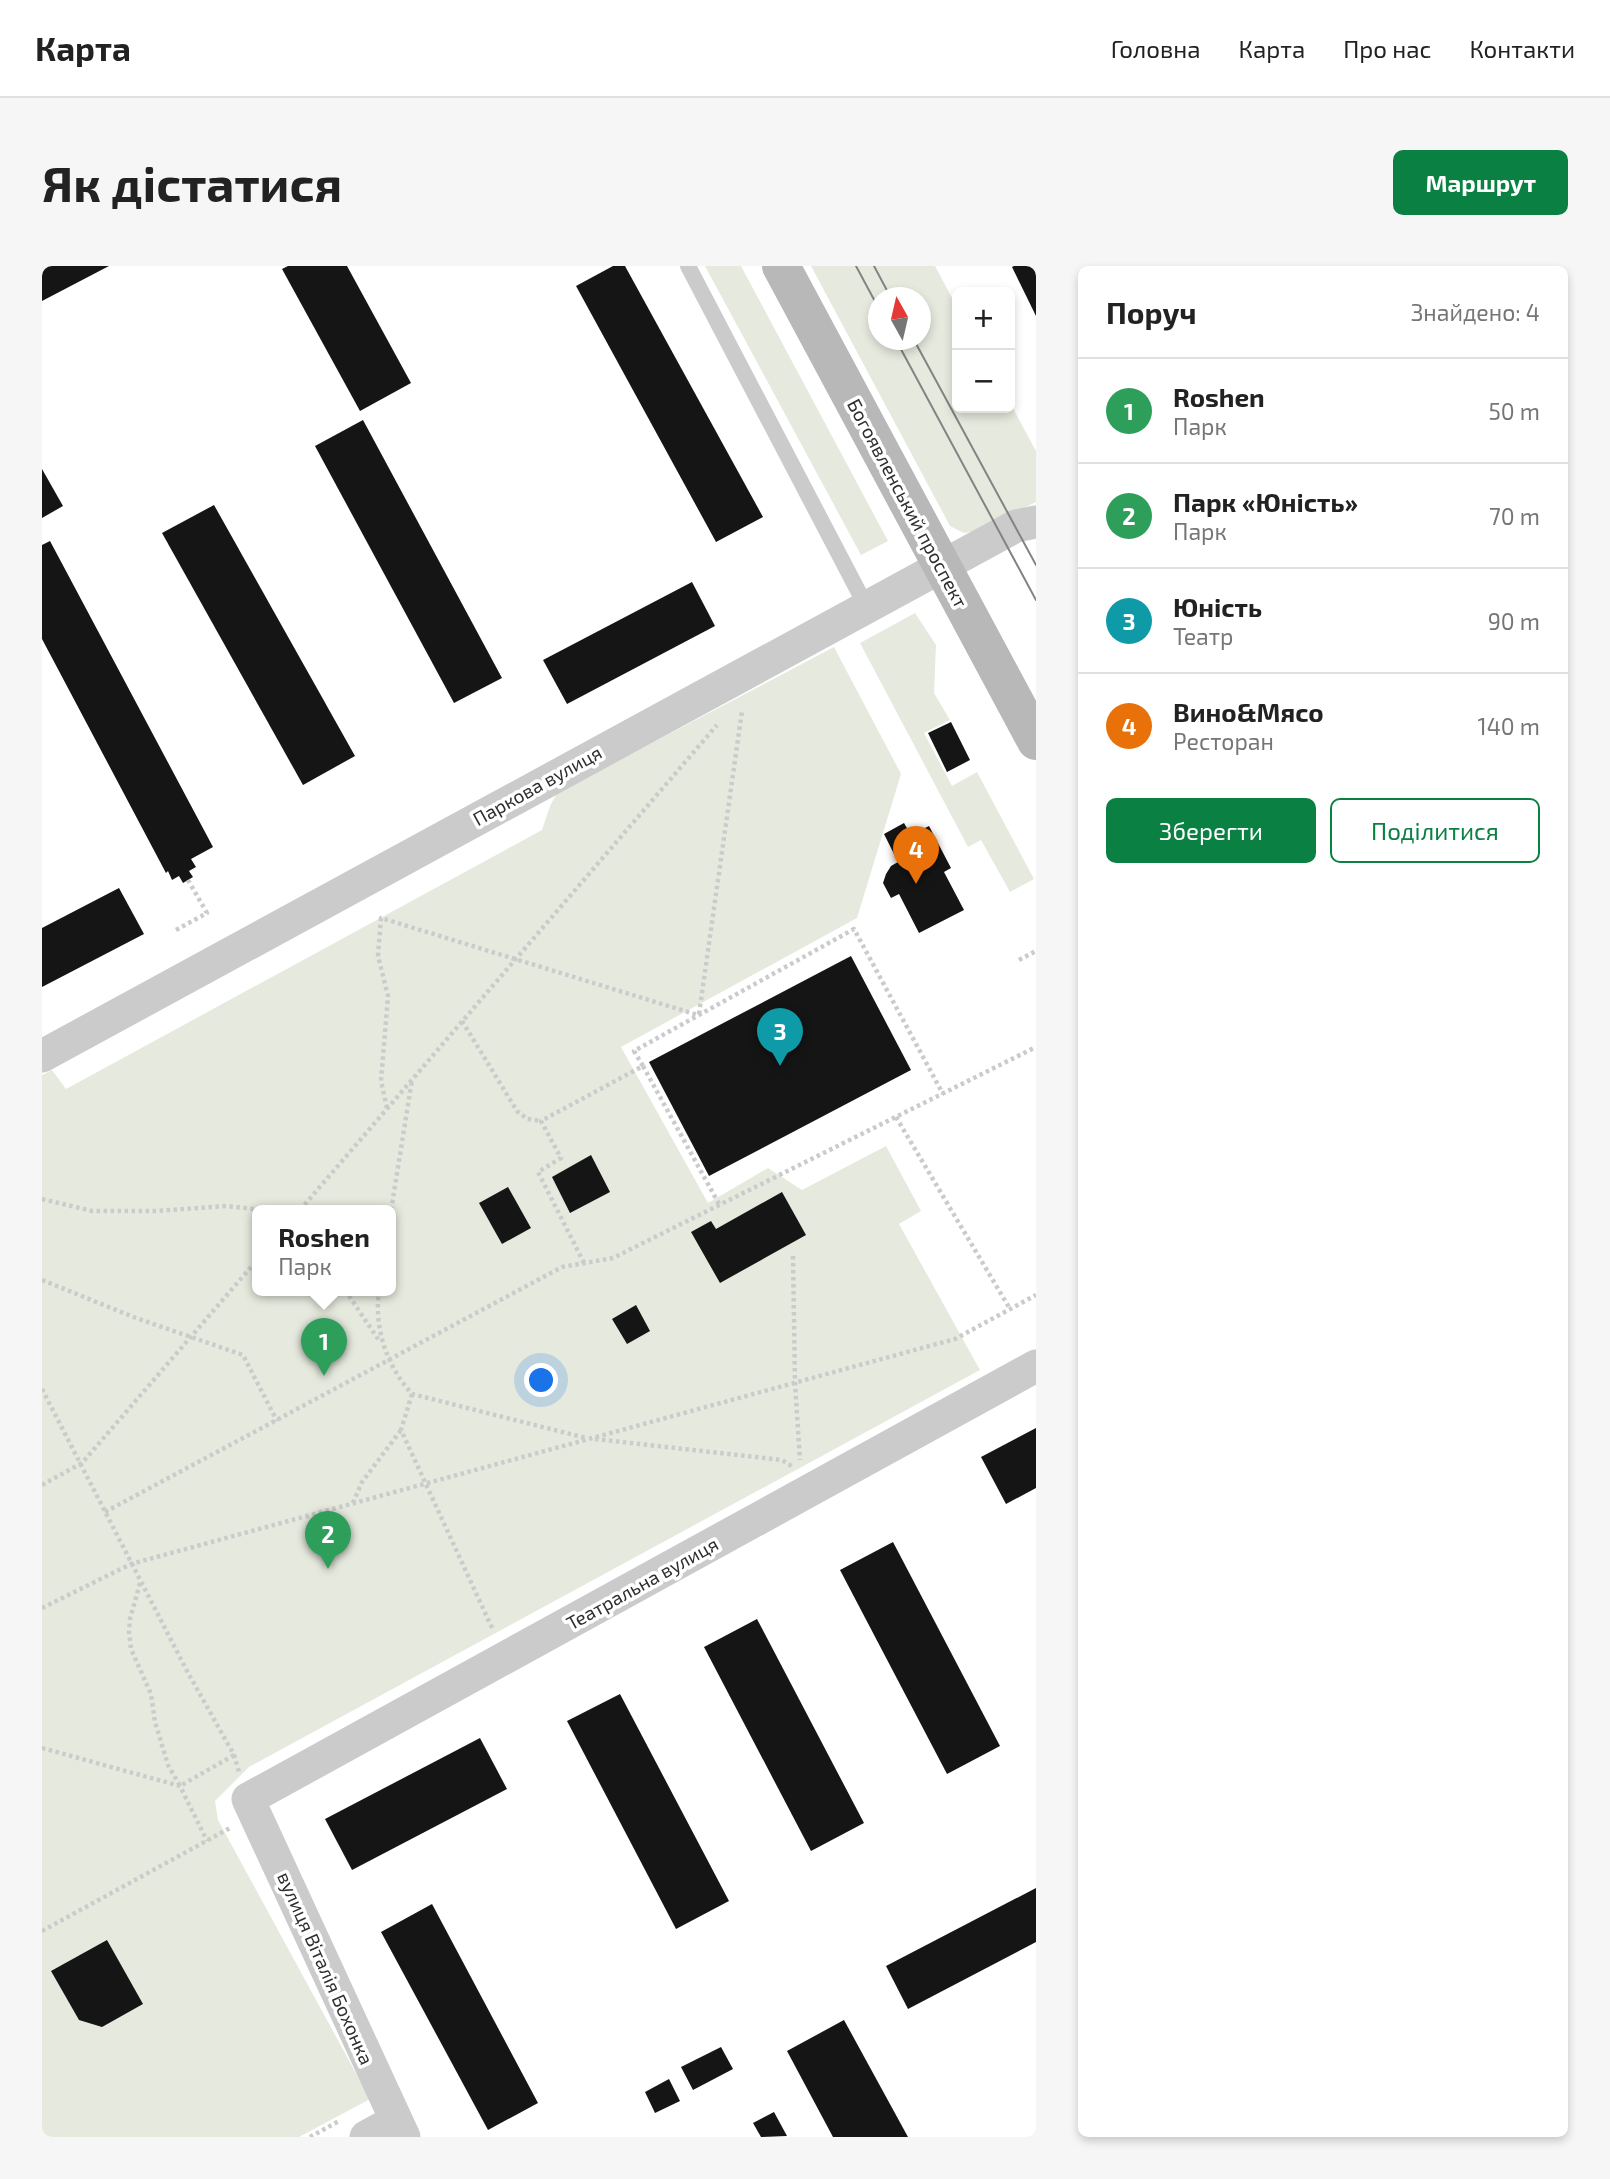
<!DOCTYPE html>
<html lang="uk">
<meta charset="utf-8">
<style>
:root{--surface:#fff;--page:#f6f6f6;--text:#222;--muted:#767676;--line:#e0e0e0;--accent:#0b8043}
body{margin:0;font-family:"Exo 2",sans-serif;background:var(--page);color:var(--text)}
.controls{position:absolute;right:21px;top:21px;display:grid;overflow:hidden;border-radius:10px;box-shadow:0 4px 10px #0003}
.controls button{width:63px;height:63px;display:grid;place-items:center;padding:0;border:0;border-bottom:2px solid var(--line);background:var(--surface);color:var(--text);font:35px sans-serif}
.compass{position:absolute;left:826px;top:21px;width:63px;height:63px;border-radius:50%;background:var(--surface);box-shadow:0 4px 10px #0003;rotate:352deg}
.you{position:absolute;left:500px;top:1115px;width:24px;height:24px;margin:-18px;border:5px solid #fff;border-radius:50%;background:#1a73e8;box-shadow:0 0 0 10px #1a73e833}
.badge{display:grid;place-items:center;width:46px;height:46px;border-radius:50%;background:var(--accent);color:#fff;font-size:23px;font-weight:700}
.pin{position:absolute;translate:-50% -58px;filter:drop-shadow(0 2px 4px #0008)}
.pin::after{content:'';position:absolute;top:37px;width:24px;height:21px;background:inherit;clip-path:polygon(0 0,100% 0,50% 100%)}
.popup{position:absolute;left:210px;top:939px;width:144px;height:91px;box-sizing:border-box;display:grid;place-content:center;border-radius:10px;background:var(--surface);filter:drop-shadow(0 2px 5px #0005);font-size:23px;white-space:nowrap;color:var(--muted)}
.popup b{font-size:26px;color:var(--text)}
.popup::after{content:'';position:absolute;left:50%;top:100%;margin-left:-14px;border:14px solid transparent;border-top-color:var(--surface)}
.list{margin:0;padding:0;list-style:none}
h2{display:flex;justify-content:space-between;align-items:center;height:91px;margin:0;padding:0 28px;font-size:30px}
h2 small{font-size:23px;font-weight:400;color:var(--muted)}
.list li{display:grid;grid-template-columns:46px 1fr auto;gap:21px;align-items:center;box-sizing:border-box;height:105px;padding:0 28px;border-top:2px solid var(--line)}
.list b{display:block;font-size:26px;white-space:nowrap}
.list p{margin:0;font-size:23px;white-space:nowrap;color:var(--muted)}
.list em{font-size:23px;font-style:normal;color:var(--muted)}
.actions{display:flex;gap:14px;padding:21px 28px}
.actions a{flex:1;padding:16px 0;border:2px solid var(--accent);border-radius:10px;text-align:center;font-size:24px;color:var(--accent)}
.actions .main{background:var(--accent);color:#fff}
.map{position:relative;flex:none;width:994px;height:1871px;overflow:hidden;border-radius:10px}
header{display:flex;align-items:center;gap:42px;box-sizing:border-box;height:98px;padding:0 35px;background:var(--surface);border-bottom:2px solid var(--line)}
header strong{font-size:33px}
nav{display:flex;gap:38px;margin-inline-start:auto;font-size:24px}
.intro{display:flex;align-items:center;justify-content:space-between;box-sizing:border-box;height:168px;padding:0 42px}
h1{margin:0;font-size:49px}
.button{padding:18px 32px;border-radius:10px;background:var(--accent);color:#fff;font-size:24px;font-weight:700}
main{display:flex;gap:42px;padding:0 42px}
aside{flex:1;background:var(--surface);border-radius:10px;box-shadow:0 4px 10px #0003}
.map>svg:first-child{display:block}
</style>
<header>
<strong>Карта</strong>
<nav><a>Головна</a><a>Карта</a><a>Про нас</a><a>Контакти</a></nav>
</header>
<div class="intro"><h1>Як дістатися</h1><a class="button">Маршрут</a></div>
<main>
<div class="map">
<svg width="994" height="1871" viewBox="0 0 994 1871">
<rect width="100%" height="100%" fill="#fff"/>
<!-- green -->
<g fill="#e6eade" fill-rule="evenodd">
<polygon points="663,0 699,0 846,275 819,289"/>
<path d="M769 0H893L915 41V142H968V137L994 185V236L936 265 922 267 908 260ZM836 32H878V74H836Z"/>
<polygon points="873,347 894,379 892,427 908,454 882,467 910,520 935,506 992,613 968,626 939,574 926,581 818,377"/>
<path d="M792 381 859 508 815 652 579 781 666 937 726 902 760 924 844 880 879 945 857 958 938 1104 207 1501 173 1535 176 1554 328 1833 257 1871H0V809L10 804 24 823 500 564 508 540 515 527ZM216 944H348V1024H216Z"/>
</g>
<!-- building -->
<g fill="#151515">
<polygon points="0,0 67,0 0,35"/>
<polygon points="246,0 305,0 369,117 318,145 240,3"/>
<polygon points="571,0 583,0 721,251 674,276 534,20"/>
<polygon points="972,0 994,0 994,50 970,1"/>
<polygon points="321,154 460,412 412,437 273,180"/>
<polygon points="0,203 21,240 0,252"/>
<polygon points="172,239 313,490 261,519 120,267"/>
<polygon points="8,275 171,581 149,593 154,601 147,605 151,611 141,617 137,610 130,614 126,605 124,607 0,373 0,279"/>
<polygon points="650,316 673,360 525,438 501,394"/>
<polygon points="909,456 928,494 905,506 886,467"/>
<polygon points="862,557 869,569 887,560 909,602 902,606 922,644 877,667 857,628 849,632 841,617 844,608 849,600 856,596 842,568"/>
<polygon points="77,622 102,668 0,721 0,662"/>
<polygon points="809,690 869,804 667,910 607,796"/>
<polygon points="549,889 568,926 528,947 510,911"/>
<polygon points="466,921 489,962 460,978 437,937"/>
<polygon points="740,926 764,969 678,1017 649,966 669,955 674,963"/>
<polygon points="594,1039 608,1065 585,1078 570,1053"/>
<polygon points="994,1162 994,1222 964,1238 939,1191"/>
<polygon points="851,1276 958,1480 905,1508 798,1304"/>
<polygon points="715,1353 822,1557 769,1585 662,1381"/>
<polygon points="578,1428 687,1635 634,1663 525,1455"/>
<polygon points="438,1472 465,1523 310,1604 283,1553"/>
<polygon points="994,1622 994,1676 866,1743 844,1700"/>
<polygon points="390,1638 496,1837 446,1864 339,1666"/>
<polygon points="65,1674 101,1738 60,1761 37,1754 9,1705"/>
<polygon points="802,1754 866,1871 791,1871 745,1785"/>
<polygon points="679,1781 691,1803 651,1824 639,1801"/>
<polygon points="627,1813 638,1835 613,1847 603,1826"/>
<polygon points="732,1846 745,1870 719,1871 711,1857"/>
</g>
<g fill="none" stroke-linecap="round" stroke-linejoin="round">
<!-- path -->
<g stroke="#cbcbcb" stroke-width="4.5" stroke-dasharray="3.5 3.5" stroke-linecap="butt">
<polyline points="134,664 165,647 146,614"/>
<polyline points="977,694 994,685"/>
<polyline points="657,748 700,445"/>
<polyline points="420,755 475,845 485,853 499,855"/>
<polyline points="601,800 677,938"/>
<polyline points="345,842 339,815 346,730 336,690 339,652 656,749"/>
<polyline points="854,851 968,1043"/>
<polyline points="0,933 50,945 113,945 185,940 221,944"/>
<polyline points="258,944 675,459"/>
<polyline points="348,951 370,814"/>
<polyline points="751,990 753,1117 758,1194"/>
<polyline points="542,997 496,906 519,892 499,855 601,800 592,785 812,663 901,828"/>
<polyline points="0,1014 94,1052 201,1089 235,1155"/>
<polyline points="303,1024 338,1076"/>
<path d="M337 1024C332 1062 344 1099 370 1128L544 1172"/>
<polyline points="0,1123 145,1405 192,1489 197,1506"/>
<polyline points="370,1128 359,1164 451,1364"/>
<polyline points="553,1173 740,1194 751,1201"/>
<polyline points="0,1219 40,1197 216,993"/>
<polyline points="311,1237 320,1216 359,1164"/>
<polyline points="63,1246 520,1001 571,992 994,781"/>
<polyline points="98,1317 88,1353 87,1366 89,1383 109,1428 113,1456 126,1499 138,1520 192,1489"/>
<polyline points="0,1342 89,1298 913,1073 994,1029"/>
<polyline points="0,1482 138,1520 165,1575"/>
<polyline points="0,1665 188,1562"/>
<polyline points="268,1871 297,1855"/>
</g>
<!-- service -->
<polyline stroke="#cbcbcb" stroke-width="16" points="646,0 824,340"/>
<!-- minor -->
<g stroke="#cbcbcb" stroke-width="33">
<polyline points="0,790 974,260 994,256"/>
<polyline points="324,1871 353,1855"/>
<polyline points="362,1871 206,1533 994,1100"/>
</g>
<!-- secondary -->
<polyline stroke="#b8b8b8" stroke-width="38" points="739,0 994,475"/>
<!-- tram -->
<g stroke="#838383" stroke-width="2">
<polyline points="814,0 836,41"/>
<polyline points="832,0 849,32"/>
<polyline points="854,74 994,334"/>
<polyline points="872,74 994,299"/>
</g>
</g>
<g text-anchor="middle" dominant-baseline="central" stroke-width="7" stroke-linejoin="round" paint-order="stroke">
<!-- street labels -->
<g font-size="19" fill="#2e2e2e" stroke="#fff">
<text transform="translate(866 237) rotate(62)">Богоявленський проспект</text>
<text transform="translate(495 519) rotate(-29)">Паркова вулиця</text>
<text transform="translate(600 1317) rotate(-29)">Театральна вулиця</text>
<text transform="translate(284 1702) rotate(66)">вулиця Віталія Бохонка</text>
</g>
</g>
</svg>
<div class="controls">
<button>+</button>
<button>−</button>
</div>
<svg class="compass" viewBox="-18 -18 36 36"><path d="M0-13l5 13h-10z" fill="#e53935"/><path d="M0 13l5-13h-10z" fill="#767676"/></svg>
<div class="you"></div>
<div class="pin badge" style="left:282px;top:1110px;background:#2e9e5b">1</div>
<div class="popup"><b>Roshen</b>Парк</div>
<div class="pin badge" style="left:286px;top:1303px;background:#2e9e5b">2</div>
<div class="pin badge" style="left:738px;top:800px;background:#0f9aa8">3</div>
<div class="pin badge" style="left:874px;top:618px;background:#e8710a">4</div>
</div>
<aside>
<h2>Поруч<small>Знайдено: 4</small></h2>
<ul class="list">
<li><span class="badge" style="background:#2e9e5b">1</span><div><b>Roshen</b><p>Парк</p></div><em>50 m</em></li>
<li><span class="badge" style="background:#2e9e5b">2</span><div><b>Парк «Юність»</b><p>Парк</p></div><em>70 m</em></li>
<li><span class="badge" style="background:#0f9aa8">3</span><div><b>Юність</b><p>Театр</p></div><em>90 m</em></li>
<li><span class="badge" style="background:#e8710a">4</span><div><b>Вино&amp;Мясо</b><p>Ресторан</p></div><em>140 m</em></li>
</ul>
<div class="actions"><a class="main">Зберегти</a><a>Поділитися</a></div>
</aside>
</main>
